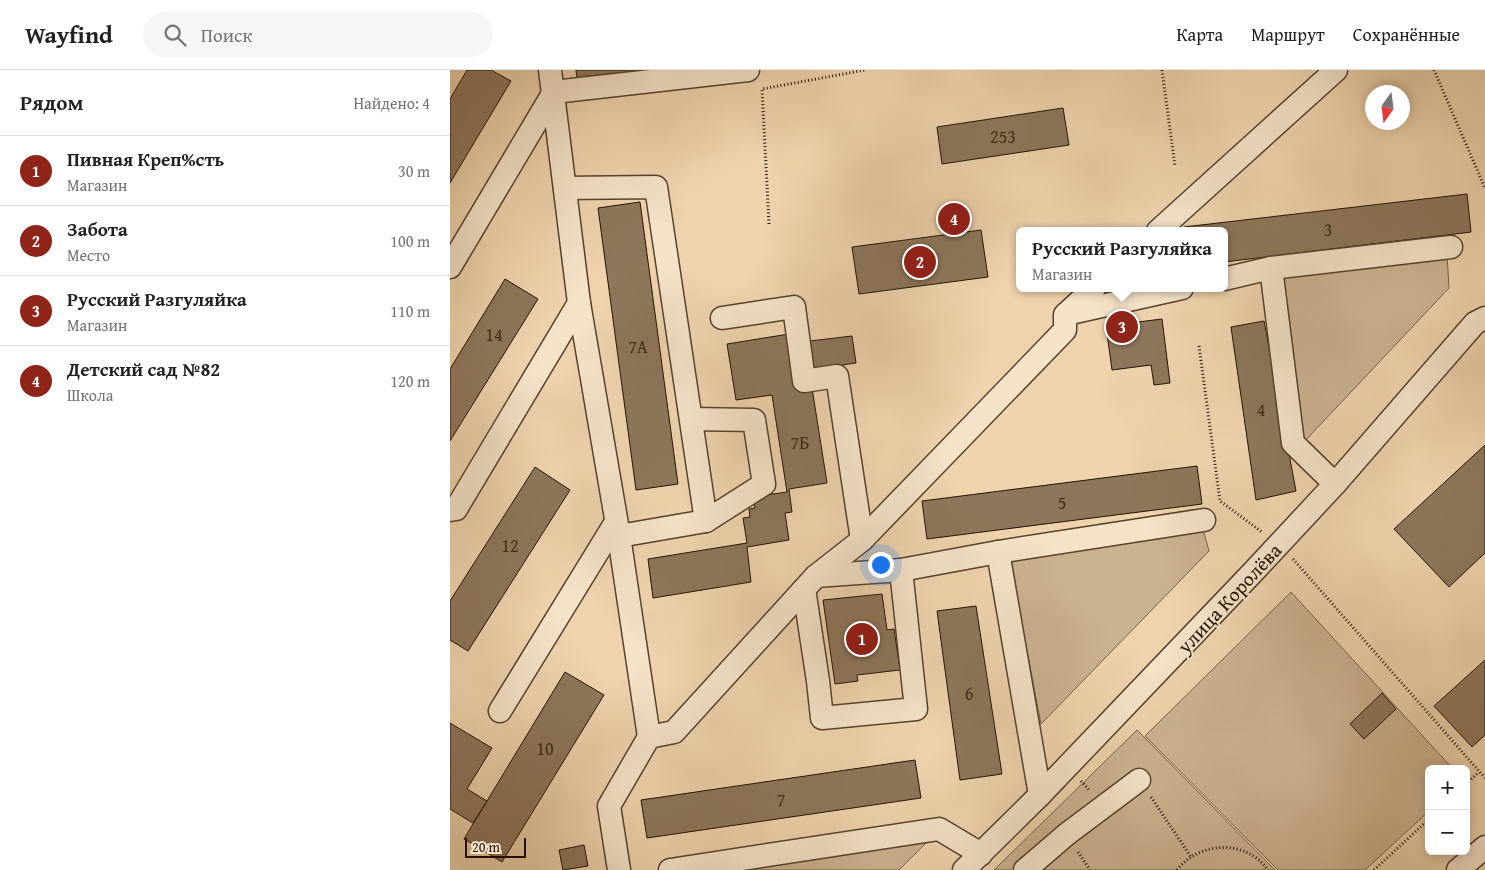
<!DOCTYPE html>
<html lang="ru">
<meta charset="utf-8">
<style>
:root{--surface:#fff;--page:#f6f6f6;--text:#202124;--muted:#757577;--line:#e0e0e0;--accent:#8f2418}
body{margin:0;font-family:"Gentium Book Plus",serif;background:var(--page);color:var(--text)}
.controls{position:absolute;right:15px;bottom:15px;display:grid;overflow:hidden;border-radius:8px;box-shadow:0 2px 12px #0003}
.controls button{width:45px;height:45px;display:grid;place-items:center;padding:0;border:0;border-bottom:1px solid var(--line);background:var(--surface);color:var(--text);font:25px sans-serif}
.compass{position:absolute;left:915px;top:15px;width:45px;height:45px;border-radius:50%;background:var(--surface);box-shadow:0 2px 12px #0003;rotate:194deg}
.scale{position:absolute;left:15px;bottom:12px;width:61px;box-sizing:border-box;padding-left:5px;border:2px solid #231204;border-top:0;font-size:14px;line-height:18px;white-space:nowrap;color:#231204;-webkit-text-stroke:4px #f4e2c9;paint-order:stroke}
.you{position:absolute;left:430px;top:494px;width:18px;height:18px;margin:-12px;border:4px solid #fff;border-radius:50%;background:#1a73e8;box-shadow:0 0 0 8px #1a73e833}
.badge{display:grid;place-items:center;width:32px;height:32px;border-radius:50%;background:var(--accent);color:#fff;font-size:16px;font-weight:700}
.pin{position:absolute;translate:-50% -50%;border:2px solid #fff;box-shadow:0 1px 5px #0006}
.popup{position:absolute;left:566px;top:157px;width:212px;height:65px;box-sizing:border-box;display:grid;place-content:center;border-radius:8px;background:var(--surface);filter:drop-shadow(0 1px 4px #0005);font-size:16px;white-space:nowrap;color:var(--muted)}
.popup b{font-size:19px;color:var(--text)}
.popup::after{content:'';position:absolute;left:50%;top:100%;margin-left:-10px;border:10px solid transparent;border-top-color:var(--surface)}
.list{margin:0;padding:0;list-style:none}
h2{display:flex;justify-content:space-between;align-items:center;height:65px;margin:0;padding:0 20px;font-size:21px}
h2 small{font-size:16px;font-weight:400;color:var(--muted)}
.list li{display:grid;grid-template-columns:32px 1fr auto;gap:15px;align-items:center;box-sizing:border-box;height:70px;padding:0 20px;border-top:1px solid var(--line)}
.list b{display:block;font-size:19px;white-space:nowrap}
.list p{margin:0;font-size:16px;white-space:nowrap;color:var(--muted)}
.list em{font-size:16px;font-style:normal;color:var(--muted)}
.icon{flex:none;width:28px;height:28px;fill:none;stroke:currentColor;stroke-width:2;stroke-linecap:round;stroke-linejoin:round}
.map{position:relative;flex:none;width:1035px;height:800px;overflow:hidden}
header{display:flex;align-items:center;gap:30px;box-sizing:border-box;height:70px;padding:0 25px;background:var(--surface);border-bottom:1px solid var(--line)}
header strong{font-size:24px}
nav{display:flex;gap:28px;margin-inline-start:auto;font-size:18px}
.search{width:350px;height:45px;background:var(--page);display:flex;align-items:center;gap:12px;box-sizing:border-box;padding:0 18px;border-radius:28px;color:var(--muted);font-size:19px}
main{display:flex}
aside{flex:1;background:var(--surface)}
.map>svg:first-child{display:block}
</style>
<header>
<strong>Wayfind</strong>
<div class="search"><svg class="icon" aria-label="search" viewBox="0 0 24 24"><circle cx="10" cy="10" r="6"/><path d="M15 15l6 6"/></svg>Поиск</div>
<nav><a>Карта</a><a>Маршрут</a><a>Сохранённые</a></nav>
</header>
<main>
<aside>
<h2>Рядом<small>Найдено: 4</small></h2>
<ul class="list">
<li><span class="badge">1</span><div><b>Пивная Креп%сть</b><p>Магазин</p></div><em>30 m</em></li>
<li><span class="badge">2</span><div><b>Забота</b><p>Место</p></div><em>100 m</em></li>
<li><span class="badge">3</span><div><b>Русский Разгуляйка</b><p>Магазин</p></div><em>110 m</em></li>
<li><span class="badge">4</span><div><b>Детский сад №82</b><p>Школа</p></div><em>120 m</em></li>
</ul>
</aside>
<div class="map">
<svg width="1035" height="800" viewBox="0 0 1035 800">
<rect width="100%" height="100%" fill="#eed3ac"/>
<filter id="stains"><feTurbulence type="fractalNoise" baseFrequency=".004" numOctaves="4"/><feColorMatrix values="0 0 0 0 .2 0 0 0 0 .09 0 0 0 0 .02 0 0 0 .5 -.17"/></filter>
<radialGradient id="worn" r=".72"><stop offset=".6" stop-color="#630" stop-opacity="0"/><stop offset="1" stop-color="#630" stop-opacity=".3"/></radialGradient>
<!-- green -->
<g fill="#cbb28f" stroke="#77624a">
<polygon points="997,184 999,218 852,374 830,206"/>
<polygon points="753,459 759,481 591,654 560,492"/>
<polygon points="841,522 1003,699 979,699 979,741 915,800 828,800 695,666"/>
<polygon points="687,660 825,800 544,800"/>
<polygon points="477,772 449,800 263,800"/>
</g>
<!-- building -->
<g fill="#8d765b" stroke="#231204">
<polygon points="17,0 41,0 61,11 0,113 0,29"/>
<polygon points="126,0 210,0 127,9"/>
<polygon points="613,38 619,75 492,94 487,57"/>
<polygon points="1017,124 1021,162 774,192 774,161 735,161 734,157"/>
<polygon points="190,132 228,414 186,420 148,138"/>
<polygon points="531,160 538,207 409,224 402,177"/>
<polygon points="55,209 88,229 0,371 0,299"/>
<polygon points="712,249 720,313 704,315 701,295 662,300 656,256"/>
<polygon points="814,251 846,421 806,430 781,257"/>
<polygon points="339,264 348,320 362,318 377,413 339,419 342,442 335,443 339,470 297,477 301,512 203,528 198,489 297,473 293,448 300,447 299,439 305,438 303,427 337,422 322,325 286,330 277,274"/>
<polygon points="402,266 406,293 364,299 360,271"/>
<polygon points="1035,375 1035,483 999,517 944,459"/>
<polygon points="747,396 752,434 477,469 472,431"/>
<polygon points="85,397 120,420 18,581 0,570 0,531"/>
<polygon points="432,524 437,560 444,559 450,600 407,605 408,611 385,614 373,530"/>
<polygon points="526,536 552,704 510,710 487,541"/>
<polygon points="1035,590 1035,665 1022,677 984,636"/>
<polygon points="115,602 154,625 52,792 14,769"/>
<polygon points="932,623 946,639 914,669 900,654"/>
<polygon points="0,653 42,678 17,719 37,731 23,753 0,739"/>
<polygon points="465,690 471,728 197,768 191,730"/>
<polygon points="134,775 138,796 113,800 109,780"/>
</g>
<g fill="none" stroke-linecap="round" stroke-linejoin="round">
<defs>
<g id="minor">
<polyline points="100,0 129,233 169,466 199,667"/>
<polyline points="115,118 206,117 256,451 169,466"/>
<polyline points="708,161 886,0"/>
<polyline points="0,197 104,22 298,0"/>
<polyline points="821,198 843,373 885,414"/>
<polyline points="774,209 821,198 1001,177"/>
<polyline points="616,244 732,218"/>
<polyline points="272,248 344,237 354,311 387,306 412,470"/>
<polyline points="241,349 304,350 314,414 256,451"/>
<polyline points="0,440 6,439 129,233"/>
<polyline points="548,482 590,725"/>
<polyline points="366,506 451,500 548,482 754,450"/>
<polyline points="354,519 368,611 372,648 466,639 451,500"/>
<polyline points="50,641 166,452"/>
<polyline points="169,800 159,736 199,667 224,662 366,506 412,470 615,260 615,245 644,218"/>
<polyline points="220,800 489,759 531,784"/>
<polyline points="514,800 590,725 804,501 885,414 1025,253 1035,248"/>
<polyline points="575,800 617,764 689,710"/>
<polyline points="1008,800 1035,777"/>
</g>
</defs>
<!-- minor casing -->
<use href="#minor" stroke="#56422e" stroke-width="25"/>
<!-- path -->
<g stroke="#231204" stroke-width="3" stroke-dasharray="1 2.5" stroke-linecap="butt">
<polyline points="712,0 725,96"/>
<polyline points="984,0 1035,118"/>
<polyline points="319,154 312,19 415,0"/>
<polyline points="749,276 770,431 812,462"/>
<polyline points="843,489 1035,708"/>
<polyline points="631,711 640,721"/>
<polyline points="1016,714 1029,702"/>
<polyline points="701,727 741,787"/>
<polyline points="628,782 640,800"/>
<path d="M727 800C750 771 796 769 818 800"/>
<polyline points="924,800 979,749"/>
</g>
<!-- minor -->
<use href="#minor" stroke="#f4e2c9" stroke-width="22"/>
</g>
<g text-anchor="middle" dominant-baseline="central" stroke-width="4" stroke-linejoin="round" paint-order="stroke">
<!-- number labels -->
<g font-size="18" fill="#3e2b1a">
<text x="553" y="66">253</text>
<text x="878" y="159">3</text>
<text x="44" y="264">14</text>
<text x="188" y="276">7А</text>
<text x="811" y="339">4</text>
<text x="350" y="372">7Б</text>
<text x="612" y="432">5</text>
<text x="60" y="475">12</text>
<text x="519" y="623">6</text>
<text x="95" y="678">10</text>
<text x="331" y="729">7</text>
</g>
<!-- street labels -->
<g font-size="20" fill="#231204" stroke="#f4e2c9">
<text transform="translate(779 528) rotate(-47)">улица Королёва</text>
</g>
</g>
<rect width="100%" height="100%" filter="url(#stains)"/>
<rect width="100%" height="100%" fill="url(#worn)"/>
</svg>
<div class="controls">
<button>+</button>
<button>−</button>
</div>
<svg class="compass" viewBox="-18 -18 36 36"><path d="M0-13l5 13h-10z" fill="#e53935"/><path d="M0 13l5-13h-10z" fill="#757577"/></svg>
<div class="scale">20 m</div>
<div class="you"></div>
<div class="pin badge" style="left:412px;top:569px">1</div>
<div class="pin badge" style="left:470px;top:192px">2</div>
<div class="pin badge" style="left:672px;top:257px">3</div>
<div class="popup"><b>Русский Разгуляйка</b>Магазин</div>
<div class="pin badge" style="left:504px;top:149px">4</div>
</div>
</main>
